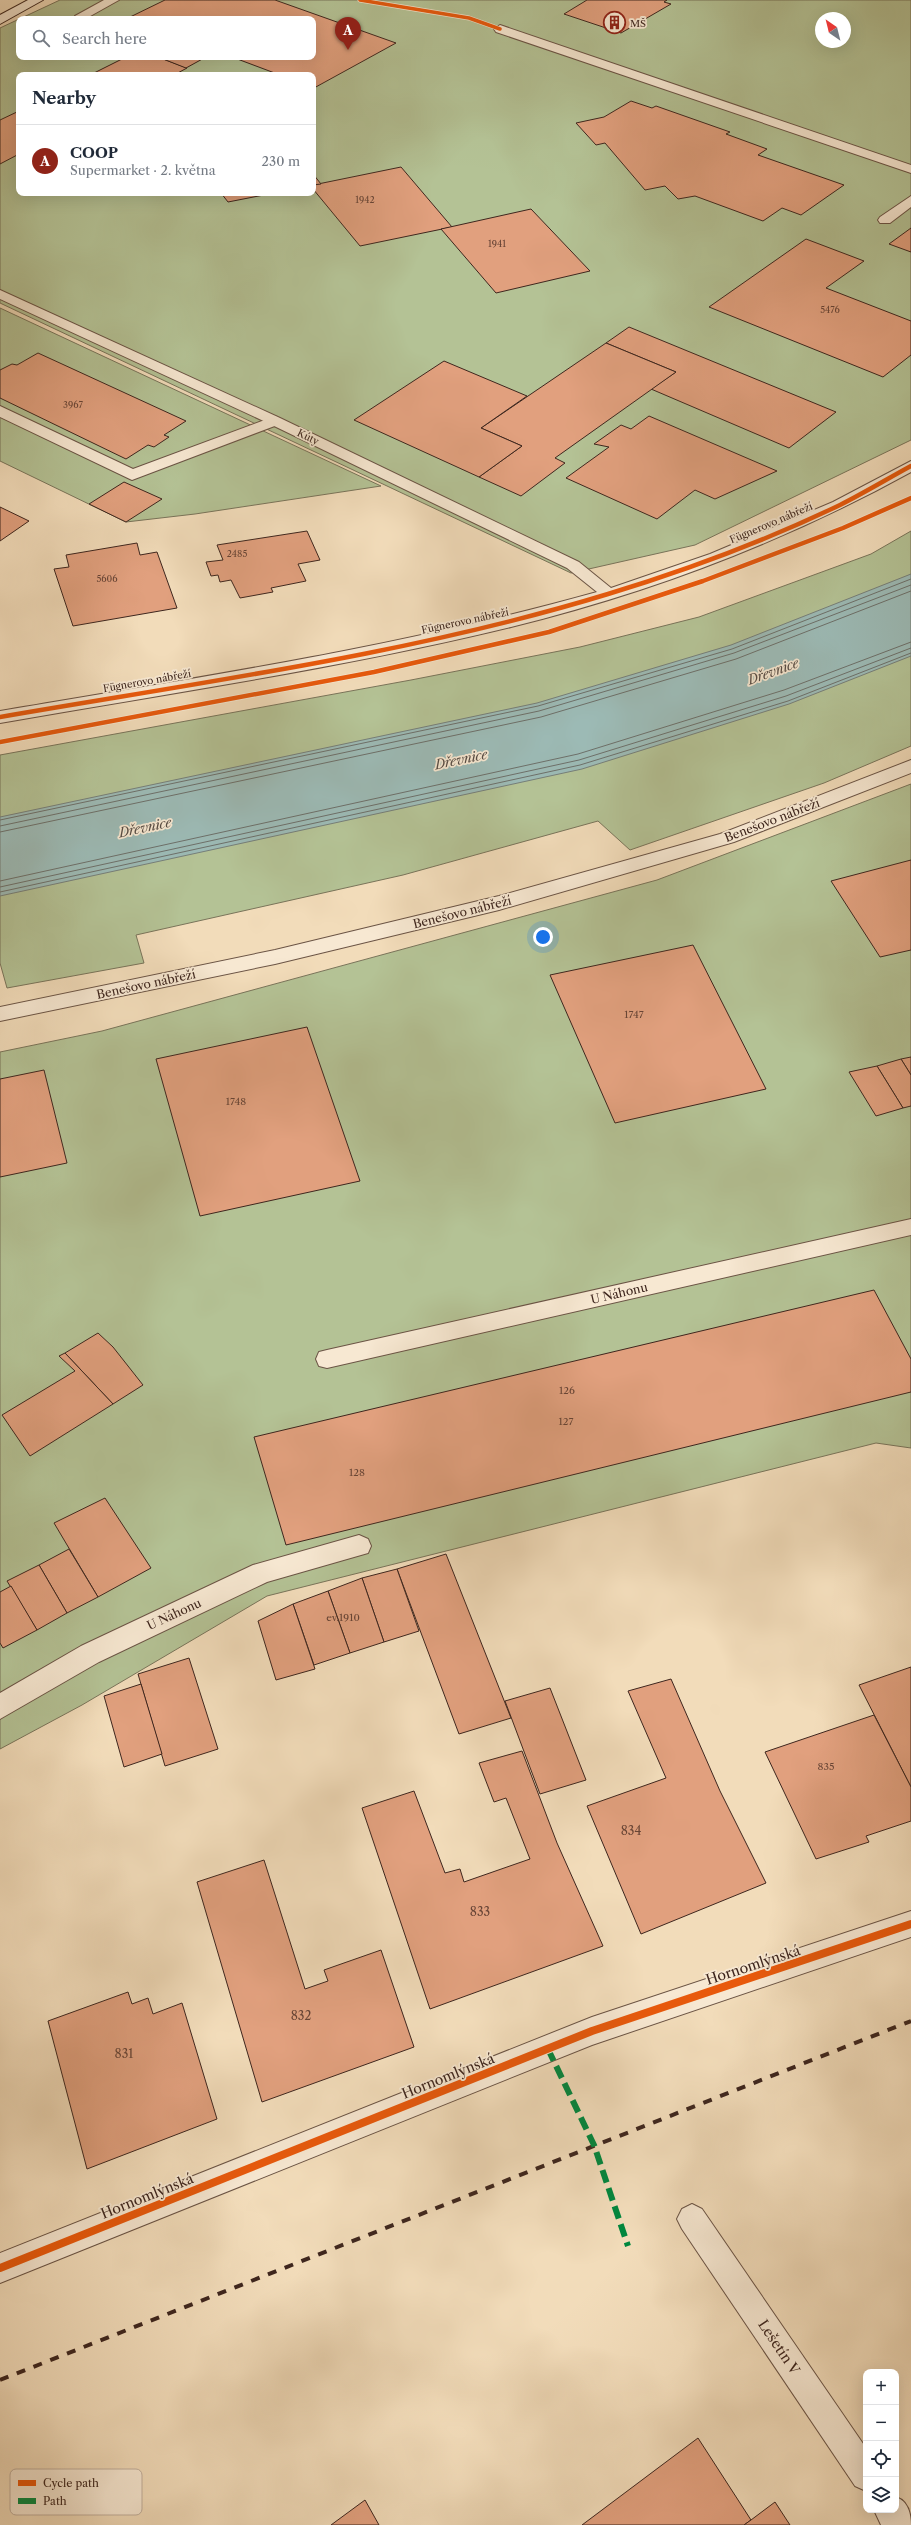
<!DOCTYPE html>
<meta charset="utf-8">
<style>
:root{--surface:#fff;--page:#f2f2f3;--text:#1f2937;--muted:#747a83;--line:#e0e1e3;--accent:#8f2418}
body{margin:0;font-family:"Libre Caslon Text",serif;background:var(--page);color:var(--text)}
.controls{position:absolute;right:12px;bottom:12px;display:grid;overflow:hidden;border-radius:8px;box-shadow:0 4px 16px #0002}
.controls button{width:36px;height:36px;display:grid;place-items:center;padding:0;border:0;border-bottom:1px solid var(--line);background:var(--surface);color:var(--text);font:20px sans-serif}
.compass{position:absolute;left:815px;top:12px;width:36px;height:36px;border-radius:50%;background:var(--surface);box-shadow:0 4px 16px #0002;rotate:325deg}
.you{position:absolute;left:543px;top:937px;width:14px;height:14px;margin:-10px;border:3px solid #fff;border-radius:50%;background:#1a73e8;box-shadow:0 0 0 6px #1a73e833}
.badge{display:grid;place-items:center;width:26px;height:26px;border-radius:50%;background:var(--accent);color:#fff;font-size:13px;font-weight:700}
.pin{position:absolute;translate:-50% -33px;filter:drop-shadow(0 1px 2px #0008)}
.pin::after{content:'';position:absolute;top:21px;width:14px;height:12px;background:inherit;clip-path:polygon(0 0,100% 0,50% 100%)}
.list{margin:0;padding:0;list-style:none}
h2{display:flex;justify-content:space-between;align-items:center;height:52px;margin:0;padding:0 16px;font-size:17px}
h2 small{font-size:13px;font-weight:400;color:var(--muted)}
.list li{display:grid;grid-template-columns:26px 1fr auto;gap:12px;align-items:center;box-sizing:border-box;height:72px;padding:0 16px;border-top:1px solid var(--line)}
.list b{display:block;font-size:15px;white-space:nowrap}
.list p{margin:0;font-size:13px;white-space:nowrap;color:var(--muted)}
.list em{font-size:13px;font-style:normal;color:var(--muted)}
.icon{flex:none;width:22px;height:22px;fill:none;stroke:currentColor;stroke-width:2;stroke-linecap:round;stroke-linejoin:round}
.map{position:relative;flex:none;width:911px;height:2525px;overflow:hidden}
.search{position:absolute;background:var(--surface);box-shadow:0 4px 16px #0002;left:16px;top:16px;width:300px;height:44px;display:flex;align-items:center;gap:10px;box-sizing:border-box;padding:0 14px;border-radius:8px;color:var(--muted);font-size:15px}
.panel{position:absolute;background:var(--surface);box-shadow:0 4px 16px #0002;left:16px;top:72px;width:300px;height:124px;border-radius:8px}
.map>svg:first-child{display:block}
</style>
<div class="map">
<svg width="911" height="2525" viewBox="0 0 911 2525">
<rect width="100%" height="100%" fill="#f2dcba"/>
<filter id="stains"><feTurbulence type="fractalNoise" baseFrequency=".005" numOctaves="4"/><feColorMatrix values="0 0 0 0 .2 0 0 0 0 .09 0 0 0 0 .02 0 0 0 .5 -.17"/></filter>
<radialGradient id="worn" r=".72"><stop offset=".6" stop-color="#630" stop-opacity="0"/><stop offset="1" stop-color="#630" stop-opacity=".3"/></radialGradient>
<!-- green -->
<g fill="#b4c295" stroke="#79745a" fill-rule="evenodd">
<path d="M60 0H911V440L695 545 571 573 0 303V28ZM821 18H845V42H821ZM19 19H313V57H19ZM19 75H313V193H19Z"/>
<polygon points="0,308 381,486 195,514 126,522 0,461"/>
<polygon points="911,531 911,746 824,783 630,850 598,821 403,875 136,935 144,963 7,988 0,963 0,755 411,680 580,647 699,617 871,554"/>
<polygon points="911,784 911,1448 876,1443 267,1596 82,1705 0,1749 0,1052 102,1031 657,880"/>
</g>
<!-- water -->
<polygon fill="#9cbab5" stroke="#767f79" points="911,574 911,656 789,704 582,769 0,896 0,817 537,703 731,645"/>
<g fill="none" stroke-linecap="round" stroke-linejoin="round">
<!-- shore -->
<g stroke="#6d706a" stroke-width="1">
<polyline points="0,820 538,706 732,649 911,579"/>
<polyline points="0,826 539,711 734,653 911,585"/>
<polyline points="0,832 541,717 736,659 911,591"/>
<polyline points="0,881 578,754 784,690 911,642"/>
<polyline points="0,887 579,760 786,696 911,648"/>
<polyline points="0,892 580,765 788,701 911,653"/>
</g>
</g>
<!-- building -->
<g fill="#e1a07e" stroke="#3e261e">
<polygon points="165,0 275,0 396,43 314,88 313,75 280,75 232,57 313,57 313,19 128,18"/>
<polygon points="587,0 667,0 664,2 671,4 621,33 564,14"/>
<polygon points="126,57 158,57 187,68 174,75 90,75"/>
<polygon points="158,57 206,57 186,68"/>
<polygon points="631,101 652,108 656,106 730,132 726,134 767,149 758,155 844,185 801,215 782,208 763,221 695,196 678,199 665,186 645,190 605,143 596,145 576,123 604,117"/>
<polygon points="19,111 19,154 0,164 0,120"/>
<polygon points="401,167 452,227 360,246 313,189 313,185"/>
<polygon points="313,174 321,184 313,185"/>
<polygon points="221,193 274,193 228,202"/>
<polygon points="531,209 590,271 496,293 441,229"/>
<polygon points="911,228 911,252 889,244"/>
<polygon points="806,239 864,261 826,288 911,321 911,355 883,377 709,307"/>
<polygon points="629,327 836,412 789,448 651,389 676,372 606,343"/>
<polygon points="606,343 676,372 555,458 565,463 521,496 479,477 522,446 481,428"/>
<polygon points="38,353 62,364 186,421 164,435 169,437 154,447 148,445 126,459 0,398 0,370 12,364 17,365"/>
<polygon points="444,361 527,396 481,428 522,446 479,477 354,420"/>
<polygon points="649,416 777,471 715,499 695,490 657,519 566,478 609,447 594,444 621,425 631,429"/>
<polygon points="124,482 162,499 126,522 89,504"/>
<polygon points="0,507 29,521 0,541"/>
<polygon points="307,531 320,560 298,564 306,581 271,588 273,592 240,598 231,580 220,582 218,575 211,576 206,562 223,560 217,545"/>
<polygon points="137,543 140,555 157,552 177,608 73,626 54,569 69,567 66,555"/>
<polygon points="911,860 911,950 880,957 831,881"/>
<polygon points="693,945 766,1089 615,1123 550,975"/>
<polygon points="307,1027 360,1181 200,1216 156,1059"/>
<polygon points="911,1057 911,1075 901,1059"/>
<polygon points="901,1059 911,1075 911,1106 903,1108 877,1066"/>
<polygon points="877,1066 903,1108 876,1116 849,1072"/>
<polygon points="44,1070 67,1163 0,1177 0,1079"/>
<polygon points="874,1290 911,1359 911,1392 286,1545 254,1437"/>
<polygon points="98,1333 113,1347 143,1385 113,1404 65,1353"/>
<polygon points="65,1353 113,1404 30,1456 2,1415 75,1371 59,1356"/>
<polygon points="105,1498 151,1568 98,1597 54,1523"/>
<polygon points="69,1549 98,1597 67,1613 39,1565"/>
<polygon points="446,1554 511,1718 459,1734 397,1569"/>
<polygon points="39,1565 67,1613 37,1630 7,1581"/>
<polygon points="397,1569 419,1631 384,1642 362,1578"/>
<polygon points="362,1578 384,1642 350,1653 328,1591"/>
<polygon points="11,1586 37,1630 3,1648 0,1643 0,1592"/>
<polygon points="328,1591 350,1653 314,1665 293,1604"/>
<polygon points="293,1604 315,1669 276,1680 258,1621"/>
<polygon points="189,1658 218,1749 165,1766 138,1674"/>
<polygon points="911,1667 911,1787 859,1685"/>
<polygon points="671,1679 720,1791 766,1883 641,1934 587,1806 666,1778 628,1691"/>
<polygon points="141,1684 162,1754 124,1767 104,1696"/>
<polygon points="550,1688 586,1780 540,1794 505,1701"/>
<polygon points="874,1715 911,1787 911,1821 866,1836 869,1842 816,1859 765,1752"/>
<polygon points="522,1751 557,1843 603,1946 430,2009 362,1808 414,1791 445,1873 460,1869 464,1882 530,1859 506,1798 494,1802 479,1763"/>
<polygon points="264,1860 305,1989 328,1981 324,1970 381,1950 414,2047 262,2102 197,1882"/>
<polygon points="128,1992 132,2004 148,1998 153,2014 182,2003 217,2119 87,2169 48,2021"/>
<polygon points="698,2438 751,2520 744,2525 582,2525"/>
<polygon points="365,2500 379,2525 331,2525"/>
<polygon points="775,2502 790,2525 744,2525 751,2520"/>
</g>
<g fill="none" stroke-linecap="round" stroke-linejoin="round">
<defs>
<g id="lane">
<polygon points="104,0 119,0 85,19 78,19 75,16"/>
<polygon points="500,25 911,165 911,173 496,32 494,29"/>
<polygon points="911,196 911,207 890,223 880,223 878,220 880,217"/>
<polygon points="0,406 133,469 270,418 275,416 283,421 280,424 132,480 0,417"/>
</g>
<g id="street">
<path d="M0 290 280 418 579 562 611 588 710 554 833 502 911 461V472C786 541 650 593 511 627 343 668 170 693 0 723V711C200 677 401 647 597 592L567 568 270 424 0 299Z"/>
<polygon points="911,760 911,773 734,842 499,910 275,964 0,1021 0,1007 275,950 499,896 720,834"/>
<polygon points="911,1219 911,1235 327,1368 319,1366 316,1359 319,1352 327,1350"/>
<polygon points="359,1535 368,1539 371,1546 368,1553 267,1582 99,1662 0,1719 0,1693 81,1646 253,1565"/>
<polygon points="911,1911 911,1937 592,2045 0,2283 0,2253 592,2017"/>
<polygon points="692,2204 702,2209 866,2448 866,2491 855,2486 682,2229 677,2219 682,2209"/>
<path d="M896 2497C908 2501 911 2514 911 2525H881L874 2510H896Z"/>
</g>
<polygon id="secondary" points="28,0 43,0 0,24 0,15"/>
</defs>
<!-- lane casing -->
<use href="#lane" stroke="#6b5445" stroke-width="2"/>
<!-- street casing -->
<use href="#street" stroke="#6b5445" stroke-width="2"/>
<!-- secondary casing -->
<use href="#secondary" stroke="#3e261e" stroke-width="2"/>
<!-- lane -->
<use href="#lane" fill="#f7e8d2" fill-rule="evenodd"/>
<!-- street -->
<use href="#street" fill="#f7e8d2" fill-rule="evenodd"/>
<!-- secondary -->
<use href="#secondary" fill="#f7e8d2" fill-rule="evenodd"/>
<!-- rail -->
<polyline stroke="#3e261e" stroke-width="4" stroke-dasharray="9 9" stroke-linecap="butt" points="0,2380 911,2021"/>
<!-- quiet -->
<polyline stroke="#00873e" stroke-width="6" stroke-dasharray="13 6" stroke-linecap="butt" points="548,2049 594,2145 628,2246"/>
<defs>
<polyline id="cycleway-far2" points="360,0 469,18 500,29"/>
<g id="cycleway-far1">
<path d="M0 717C202 682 412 654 608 594 684 571 769 539 840 505 864 493 887 479 911 466"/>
<polyline points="0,742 374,672 549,632 703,581 843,528 911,498"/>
</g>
<polyline id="cycleway" points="0,2268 592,2031 911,1924"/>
</defs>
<!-- cycleway-far2 casing -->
<use href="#cycleway-far2" stroke="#f7e8d2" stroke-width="5"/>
<!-- cycleway-far1 casing -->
<use href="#cycleway-far1" stroke="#f7e8d2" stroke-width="6"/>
<!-- cycleway casing -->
<use href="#cycleway" stroke="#f7e8d2" stroke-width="10"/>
<!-- cycleway-far2 -->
<use href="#cycleway-far2" stroke="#e8590c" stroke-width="3.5"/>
<!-- cycleway-far1 -->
<use href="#cycleway-far1" stroke="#e8590c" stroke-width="4.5"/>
<!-- cycleway -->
<use href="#cycleway" stroke="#e8590c" stroke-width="8"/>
</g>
<!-- icons -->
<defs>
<symbol id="building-ring" viewBox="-11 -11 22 22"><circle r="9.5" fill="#f7e8d2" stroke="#8f2418" stroke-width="1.5"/><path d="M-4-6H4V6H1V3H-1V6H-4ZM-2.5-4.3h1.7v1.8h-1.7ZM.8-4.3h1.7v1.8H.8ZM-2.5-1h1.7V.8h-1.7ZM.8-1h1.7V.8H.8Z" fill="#8f2418"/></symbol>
</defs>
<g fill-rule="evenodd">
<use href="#building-ring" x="602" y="10" width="25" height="25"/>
</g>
<g text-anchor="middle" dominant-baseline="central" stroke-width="3.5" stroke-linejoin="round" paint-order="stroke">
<!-- far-number labels -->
<g font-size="9" fill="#674436">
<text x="365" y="199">1942</text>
<text x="497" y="243">1941</text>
<text x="830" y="309">5476</text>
<text x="73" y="404">3967</text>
<text x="237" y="553">2485</text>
<text x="107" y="578">5606</text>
</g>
<!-- far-poi labels -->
<g font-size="10" fill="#3e261e" stroke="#f7e8d2" text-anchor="start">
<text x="630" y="23">MŠ</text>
</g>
<!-- far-street labels -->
<g font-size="10" fill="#3e261e" stroke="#f7e8d2">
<text transform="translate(308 437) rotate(26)">Kúty</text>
<text transform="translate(771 523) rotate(-23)">Fügnerovo nábřeží</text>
<text transform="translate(465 621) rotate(-12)">Fügnerovo nábřeží</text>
<text transform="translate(147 681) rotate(-10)">Fügnerovo nábřeží</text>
</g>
<!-- number labels -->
<g font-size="10" fill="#674436">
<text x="634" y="1014">1747</text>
<text x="236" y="1101">1748</text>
<text x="567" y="1390">126</text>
<text x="566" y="1421">127</text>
<text x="357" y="1472">128</text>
<text x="343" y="1617">ev.1910</text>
<text x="826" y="1766">835</text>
</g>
<!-- street labels -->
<g font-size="12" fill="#3e261e" stroke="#f7e8d2">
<text transform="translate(772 820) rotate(-21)">Benešovo nábřeží</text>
<text transform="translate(462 912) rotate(-14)">Benešovo nábřeží</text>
<text transform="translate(146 984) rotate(-12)">Benešovo nábřeží</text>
<text transform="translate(619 1293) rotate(-13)">U Náhonu</text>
<text transform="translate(174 1614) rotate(-25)">U Náhonu</text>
</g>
<!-- near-number labels -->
<g font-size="12" fill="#674436">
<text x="631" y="1830">834</text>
<text x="480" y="1911">833</text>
<text x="301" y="2015">832</text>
<text x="124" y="2053">831</text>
</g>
<!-- water labels -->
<g font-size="13" font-style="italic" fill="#564b44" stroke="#f7e8d2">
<text transform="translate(773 671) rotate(-20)">Dřevnice</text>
<text transform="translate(461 759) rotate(-12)">Dřevnice</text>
<text transform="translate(145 827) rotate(-12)">Dřevnice</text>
</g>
<!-- near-street labels -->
<g font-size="14" fill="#3e261e" stroke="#f7e8d2">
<text transform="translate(753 1965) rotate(-18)">Hornomlýnská</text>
<text transform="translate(448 2076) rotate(-22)">Hornomlýnská</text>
<text transform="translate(147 2196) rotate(-22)">Hornomlýnská</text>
<text transform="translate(779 2347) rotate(56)">Lešetín V</text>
</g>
</g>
<!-- legend -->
<rect x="10" y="2469" width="132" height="46" rx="6" fill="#f7e8d2" stroke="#c0ae9c" stroke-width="1"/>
<rect x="18" y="2480" width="18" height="6" fill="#e8590c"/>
<rect x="18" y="2498" width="18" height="6" fill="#00873e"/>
<g font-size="11" fill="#3e261e">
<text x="43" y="2487">Cycle path</text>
<text x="43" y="2505">Path</text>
</g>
<rect width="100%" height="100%" filter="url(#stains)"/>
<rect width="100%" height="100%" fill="url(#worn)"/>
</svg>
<div class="controls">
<button>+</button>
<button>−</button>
<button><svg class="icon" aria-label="locate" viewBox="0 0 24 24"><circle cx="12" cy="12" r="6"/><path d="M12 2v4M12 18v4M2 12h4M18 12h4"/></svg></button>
<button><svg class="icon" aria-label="layers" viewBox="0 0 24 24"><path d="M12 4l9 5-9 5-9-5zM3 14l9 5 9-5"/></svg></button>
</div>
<svg class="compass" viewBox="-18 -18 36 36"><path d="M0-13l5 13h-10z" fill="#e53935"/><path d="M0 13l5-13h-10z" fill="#747a83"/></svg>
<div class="you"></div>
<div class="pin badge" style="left:348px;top:50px">A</div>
<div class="search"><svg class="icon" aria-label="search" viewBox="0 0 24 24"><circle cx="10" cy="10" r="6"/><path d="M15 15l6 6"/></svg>Search here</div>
<section class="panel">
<h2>Nearby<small></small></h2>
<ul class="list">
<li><span class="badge">A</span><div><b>COOP</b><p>Supermarket · 2. května</p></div><em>230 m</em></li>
</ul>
</section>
</div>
